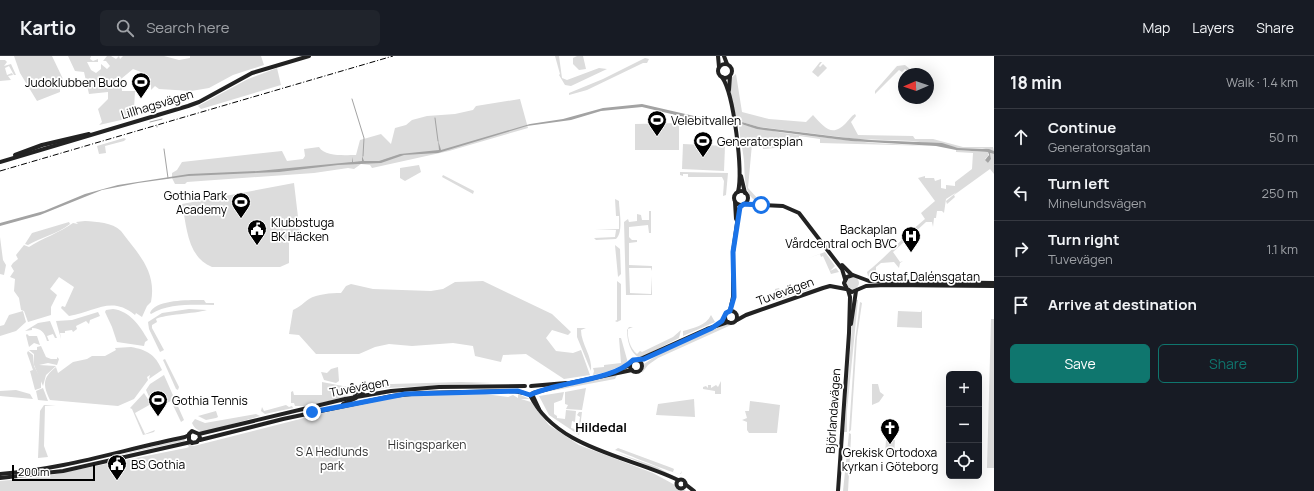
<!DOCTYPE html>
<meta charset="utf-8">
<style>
:root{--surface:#171b24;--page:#20242c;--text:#f1f3f6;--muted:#9ea1a6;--line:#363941;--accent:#0f766e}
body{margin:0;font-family:Manrope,sans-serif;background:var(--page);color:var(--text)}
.controls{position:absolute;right:12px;bottom:12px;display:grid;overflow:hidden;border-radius:6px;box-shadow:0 4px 16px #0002}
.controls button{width:36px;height:36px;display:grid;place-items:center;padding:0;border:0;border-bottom:1px solid var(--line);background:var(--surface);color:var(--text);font:20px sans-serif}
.compass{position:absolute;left:898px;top:12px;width:36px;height:36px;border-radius:50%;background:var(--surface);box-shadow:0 4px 16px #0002;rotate:268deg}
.scale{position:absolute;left:12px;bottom:10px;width:83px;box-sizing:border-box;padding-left:4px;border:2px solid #000;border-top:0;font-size:11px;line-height:14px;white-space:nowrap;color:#000;-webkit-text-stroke:3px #fff;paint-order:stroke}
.stop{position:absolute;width:12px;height:12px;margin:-9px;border:3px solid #1a73e8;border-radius:50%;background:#fff}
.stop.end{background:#1a73e8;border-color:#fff;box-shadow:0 1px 4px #0008}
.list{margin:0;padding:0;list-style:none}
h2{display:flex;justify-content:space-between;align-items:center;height:52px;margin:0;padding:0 16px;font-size:17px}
h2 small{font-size:13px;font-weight:400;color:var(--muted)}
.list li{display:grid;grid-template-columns:26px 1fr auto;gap:12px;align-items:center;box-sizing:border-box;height:56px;padding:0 16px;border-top:1px solid var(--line)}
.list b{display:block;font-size:15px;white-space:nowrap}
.list p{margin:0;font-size:13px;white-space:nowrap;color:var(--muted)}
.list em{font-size:13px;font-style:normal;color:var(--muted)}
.actions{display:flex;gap:8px;padding:12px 16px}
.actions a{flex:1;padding:9px 0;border:1px solid var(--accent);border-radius:6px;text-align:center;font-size:14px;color:var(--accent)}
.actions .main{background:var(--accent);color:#fff}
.icon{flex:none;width:22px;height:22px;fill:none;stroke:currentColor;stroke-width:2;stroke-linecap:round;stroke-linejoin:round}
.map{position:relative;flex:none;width:994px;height:435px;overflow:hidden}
header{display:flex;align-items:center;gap:24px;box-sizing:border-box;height:56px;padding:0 20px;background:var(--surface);border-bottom:1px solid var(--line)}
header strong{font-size:19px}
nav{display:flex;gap:22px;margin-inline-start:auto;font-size:14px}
.search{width:280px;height:36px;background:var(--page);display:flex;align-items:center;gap:10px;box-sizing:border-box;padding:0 14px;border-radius:6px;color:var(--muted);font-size:15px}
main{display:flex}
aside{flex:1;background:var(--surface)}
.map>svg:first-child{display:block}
</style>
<header>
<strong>Kartio</strong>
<div class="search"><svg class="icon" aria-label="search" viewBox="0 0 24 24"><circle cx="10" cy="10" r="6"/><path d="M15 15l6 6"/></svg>Search here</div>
<nav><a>Map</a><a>Layers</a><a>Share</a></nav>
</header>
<main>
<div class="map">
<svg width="994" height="435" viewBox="0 0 994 435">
<rect width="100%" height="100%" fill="#fff"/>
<!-- green -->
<g fill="#dcdcdc">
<polygon points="14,0 52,0 63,23 60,27 60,36 37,45 20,17"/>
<polygon points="68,0 91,0 90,3 93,5 98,3 98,6 87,6 91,14 96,17 101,13 101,8 107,13 110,10 106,5 103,5 107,0 111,0 116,3 119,0 120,3 123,0 164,0 179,4 190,2 190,0 261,0 264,9 233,19 209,32 191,35 159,33 155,30 151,34 151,23 141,16 133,13 121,23 122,35 135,35 134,53 130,62 99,69 102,66 98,53 108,43 108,36 89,38 84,16 75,15"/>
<polygon points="555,0 559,0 562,22 567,24 599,12 607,13 571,30 565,29 559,19 560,18"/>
<polygon points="577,0 583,0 586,13 579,14 573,8 573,2"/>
<polygon points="645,2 649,3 647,7 643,7 587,34 569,39 569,37 603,23"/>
<polygon points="0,4 5,4 7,6 4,10 11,8 16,19 14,19 9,10 5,12 7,19 12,17 13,19 8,20 11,24 0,25"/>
<polygon points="820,6 822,6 819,10 820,11 823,8 827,12 818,21 812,16"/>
<polygon points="905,9 916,18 912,18 905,13 902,16 899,14 875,38 875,35 897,10"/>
<polygon points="277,12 281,29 201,53 198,50 248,23"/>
<path d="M736 18 742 56 769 63 806 66 813 59C824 71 832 82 846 67 849 64 851 60 855 58L856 60 851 66 858 79 913 80 915 83H933L963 91H993L994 95 982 92H958L913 85 857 83 759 71 742 66 738 67 731 41V22Z"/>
<path d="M520 43 528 72 449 95 372 112 370 109 361 108 354 113 348 112 314 117 187 126 185 128H175L172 122V117L177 114 182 106 282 95 287 105 303 103 305 100 304 93 319 91C325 101 345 99 356 99L360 84 381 78 391 88 395 72 406 69 412 64 427 60 455 58 473 54 476 50Z"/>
<polygon points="679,67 679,94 635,94 635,68"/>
<path d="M739 68 783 77 873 87 932 90 820 87V83L799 80V90L763 93V89L752 88 748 132 759 144 758 146C743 140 745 118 744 105 743 92 739 80 739 68Z"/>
<polygon points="124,82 126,83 124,85 105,90 106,97 99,98 97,90"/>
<polygon points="683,88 725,90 724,115 682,113"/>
<path d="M956 94 988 96V100L985 103 988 107 991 103 990 97 994 98V118L990 113 954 139 955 141 947 148 946 145 957 136 946 143 944 157 942 155H937L936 162H934L933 171 932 166H926L893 196 900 206 903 205 900 207 899 212 894 206 881 207 876 211V223L868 220 867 216C887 200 904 180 925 163L921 157 935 145 918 122 925 120V122H934L935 125 941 123V132L946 133V129L955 130V126L972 113 973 97 956 96Z"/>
<polygon points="419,109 421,116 405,125 400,122 400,112"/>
<polygon points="680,116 728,117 726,139 723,140 724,125 722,121 688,121 688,118 683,118 683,120 680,119"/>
<polygon points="443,119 474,135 473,138 442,121"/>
<path d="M294 127 300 178 289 180V207L280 211H212C187 201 187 171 182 148Z"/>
<path d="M615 143 619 145C619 155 624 176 616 183L596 184 594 182 615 181 616 174H595L619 173V160H616Z"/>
<polygon points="649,155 651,155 651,177 649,177 648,169 629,171 629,181 632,184 637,184 637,186 629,187 629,209 652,210 652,215 651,212 629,212 630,237 651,238 652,220 652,239 626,239 624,166 628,163 629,166 637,165 637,158 641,159 642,164 649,164"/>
<path d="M85 165C97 166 112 166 121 175 138 198 157 215 151 246L147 250 142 261 136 257 135 259C111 239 95 256 69 260L61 252 62 250 65 251 74 231 59 221 50 233 57 239 51 251V259L28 266 24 255 21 254 19 242 14 235 15 223 10 221 14 215 11 210 13 207 18 203 16 199 24 189 29 191C43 182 59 177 73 167L78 168 76 166Z"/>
<path d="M69 166 70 168C57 178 42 181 28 189L25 188 32 177Z"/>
<polygon points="0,181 3,204 6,209 4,219 0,218"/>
<polygon points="615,189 620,193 621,218 618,221"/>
<polygon points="825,196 835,210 830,215 836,212 839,216 831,218 823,200 821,201 820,198 806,203"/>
<circle cx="853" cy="227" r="6"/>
<path d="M483 225 552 258 571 276 568 279 552 274 546 282 556 295 573 297 581 294 590 319 564 323 526 298 503 299 501 306 475 300 473 290 453 287 412 290 389 288 375 291 359 298H316L299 279 289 278 293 254C300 251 303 247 309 243 317 238 331 237 341 237L346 230 351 228 373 233 431 235 443 233 455 226Z"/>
<polygon points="617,225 621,228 621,264 617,266 615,265 617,264"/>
<polygon points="809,227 811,233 775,245 775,233 779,232 781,237"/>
<path d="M204 244 206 247H214V249C193 249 169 247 151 258L150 257C155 243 191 244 204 244Z"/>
<polygon points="856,244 858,244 847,355 847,376 844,376 853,257"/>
<polygon points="860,246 862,247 857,281 851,374 849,376 855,285"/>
<path d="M113 253C130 255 140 270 148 284L145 286 144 290 117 286 112 271 105 256 106 254Z"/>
<path d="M189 253 207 254C193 258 166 258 156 263L157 266 152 269V272L164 294 160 296 149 273 148 266 162 257Z"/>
<polygon points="922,254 922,272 897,271 898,255 921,256"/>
<polygon points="23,255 26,266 16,275 0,280 0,270 4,269 9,259"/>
<polygon points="98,256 100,260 90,264 89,268 86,265 76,270 77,273 73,276 72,274 65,275 65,277 60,277 61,283 56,265 72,264"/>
<path d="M711 259 715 266 683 280V275C693 272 706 270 711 259Z"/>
<polygon points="991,263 994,263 994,412 987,412"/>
<path d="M50 265 57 282H55L53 278 47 280 49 285H47C45 277 41 272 32 272V274L25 275 38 267Z"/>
<polygon points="725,269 731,269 658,302 648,309 642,317 644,308 659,298 680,287"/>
<path d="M629 271H633L628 273C627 281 630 293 637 298L640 295 642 296 673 281 681 274 679 282 640 302C630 298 627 284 627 274Z"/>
<path d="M577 272H586L581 274C581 288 593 301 591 315L577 281Z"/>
<polygon points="27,278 29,280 37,280 40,289 34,287 29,291 26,279"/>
<polygon points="619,282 621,282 628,307 606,316 593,319 594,315 593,312 604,311 604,309 621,307"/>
<polygon points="41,290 46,301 51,303 57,303 57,301 59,303 57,309 48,307 39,309 56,310 46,319 43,330 34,309 34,298 29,294 37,294 37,291"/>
<path d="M131 291C147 294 155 298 162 314L149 323 150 319 147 321 148 324 134 343 118 350 50 344C43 329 42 322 56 311L58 317 73 306 87 303 92 300H105L116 294 115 292Z"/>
<polygon points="28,295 33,299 34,310 41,323 41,332 35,334 30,315 33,314 27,297"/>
<polygon points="165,303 179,331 178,334 176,333 163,304"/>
<polygon points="338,311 339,325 336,327 324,324 321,316 327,317 331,313"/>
<polygon points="164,319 184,364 181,366 171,345 157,351 148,332 153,344 151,345 146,334 150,328"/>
<polygon points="617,319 615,323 540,337 581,326"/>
<polygon points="721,325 721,338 715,338 715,335 703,333 703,331 706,330 708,332 708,329 711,329 711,332 716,329 718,331"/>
<polygon points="322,326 348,331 351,336 345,341 307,350 295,350 294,347 291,347 291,336 293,335 294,339 322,339"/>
<polygon points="461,326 493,327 386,332 363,336 356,332 357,329"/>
<polygon points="872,328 878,328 880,336 884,339 879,346 872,349"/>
<polygon points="43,332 48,345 38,344 36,335"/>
<polygon points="586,332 582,354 566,353 568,349 565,348 565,336"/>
<polygon points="16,334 30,338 33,343 0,340 0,335"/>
<polygon points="564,336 562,344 554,347 554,358 557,360 557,362 565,363 566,354 576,355 575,366 572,365 571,372 578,374 580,361 577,359 579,356 582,356 579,379 549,359 539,340"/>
<polygon points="144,337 151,348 135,357 145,378 155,374 154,376 143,379 132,353 130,352"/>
<polygon points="429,338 485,338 508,341 513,339 518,342 518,338 530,343 521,343 531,346 549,369 579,389 653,417 686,435 0,435 0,425 41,421 186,392 189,391 187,388 194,390 351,350 396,341"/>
<polygon points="694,343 695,361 656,359 658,348"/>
<polygon points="750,345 780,349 777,377 749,377 747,374 747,366 742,364 747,362 745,355 749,355"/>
<polygon points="44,349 56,350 45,350 44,390 48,401 38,402 40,355"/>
<polygon points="286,349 289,351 292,350 293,352 265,358 261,355 262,351 264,355"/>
<polygon points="216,355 218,361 216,362 206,364 198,360"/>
<path d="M256 358 260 360 208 375C200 376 195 374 192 367L195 363 205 367Z"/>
<polygon points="849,377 851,378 851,382 848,435 843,435"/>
<polygon points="184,383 185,385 110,401"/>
<polygon points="886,383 895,384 894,401 885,400"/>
<path d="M618 392 672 412 674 413 673 416 680 418 682 415 681 418C676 419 624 397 615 394Z"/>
<polygon points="615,396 657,411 675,421"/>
</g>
<!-- water -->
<g fill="#a3a3a3">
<polygon points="642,48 694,60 729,65 726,67 684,61 642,51 601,55 571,64 527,70 438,97 404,99 381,107 338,109 279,116 188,120 138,127 102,134 40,159 0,170 0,167 44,155 85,138 118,129 189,118 258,115 352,106 353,101 353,106 362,105 362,100 364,105 379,105 400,98 439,94 438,84 441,94 530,68 563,63 603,52"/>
<polygon points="742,66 759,71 839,81 871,84 942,87 958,92 989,93 994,95 994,98 990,97 991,103 988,107 985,104 989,99 988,96 956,94 936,90 851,85 757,73 738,67"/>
</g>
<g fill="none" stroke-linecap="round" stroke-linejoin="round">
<!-- stream -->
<g stroke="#a3a3a3" stroke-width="1">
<polyline points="352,43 364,82 363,100"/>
<polyline points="435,62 438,85"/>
<polyline points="150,66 162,63"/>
<polyline points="157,70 157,71"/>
<polyline points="164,93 168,122"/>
</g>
<!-- secondary -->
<g stroke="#222" stroke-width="4">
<polyline points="718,0 719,11"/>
<polyline points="724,0 727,8"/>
<circle cx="725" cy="15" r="7"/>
<path d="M722 21C734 38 743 115 738 136"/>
<polyline points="729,34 730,20"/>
<polyline points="15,99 42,89 89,78"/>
<polyline points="0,106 188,50 199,46 252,17 309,0"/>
<polyline points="741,120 745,137"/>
<circle cx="741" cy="142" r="7"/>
<polyline points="735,146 736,163"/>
<polyline points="744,148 783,150 799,157 842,213 845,223"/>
<polyline points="842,209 852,219"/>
<polyline points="994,227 869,225 853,219 847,221 844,227 847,233 852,236 866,230 885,229 994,230"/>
<circle cx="731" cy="261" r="6"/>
<polyline points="730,255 733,241 733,196 739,153 742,149"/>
<polyline points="737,264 746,259 823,232 830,230 846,233"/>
<polyline points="851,268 856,235"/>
<polyline points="638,304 707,273 728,266"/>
<circle cx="636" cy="310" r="6"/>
<polyline points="614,316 630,309"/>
<polyline points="531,330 566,327"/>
<polyline points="355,336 363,338"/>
<polyline points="533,337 570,327 632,314"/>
<polyline points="532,338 539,353"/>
<path d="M530 339C556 393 629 400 678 424"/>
<polyline points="343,348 356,342 352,329"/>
<polyline points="199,378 200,382 197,386 192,387 189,384 189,378 192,375 199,378 345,343 391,335 439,331 525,330"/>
<polyline points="200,384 283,363 392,340 421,337 514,335 524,337"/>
<path d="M0 418C66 413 121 394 185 381L189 379"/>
<polyline points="0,422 63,415 191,386"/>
<circle cx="681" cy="428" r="4.5"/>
<polyline points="685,428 694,435"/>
<polyline points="838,435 849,277 850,241 848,234"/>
</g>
<!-- rail -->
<polyline stroke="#000" stroke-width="1" stroke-dasharray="6 2 1 2" stroke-linecap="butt" points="0,115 393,0"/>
</g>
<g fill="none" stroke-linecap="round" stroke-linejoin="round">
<!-- route -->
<path stroke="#1a73e8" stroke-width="5" d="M312 356 405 338 518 335 530 339C558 325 611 326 633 304L644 303 712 272 722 265 726 257 730 255 734 241 733 196 740 151 744 148 761 149"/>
</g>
<!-- icons -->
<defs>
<symbol id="stadium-pin" viewBox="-11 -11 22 30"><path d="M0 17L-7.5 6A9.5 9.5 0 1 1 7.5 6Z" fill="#000" stroke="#fff"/><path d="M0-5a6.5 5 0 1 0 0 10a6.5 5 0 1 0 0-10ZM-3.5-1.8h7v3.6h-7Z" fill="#fff"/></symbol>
<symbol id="civic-pin" viewBox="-11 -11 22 30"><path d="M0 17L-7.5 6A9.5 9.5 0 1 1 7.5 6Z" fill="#000" stroke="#fff"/><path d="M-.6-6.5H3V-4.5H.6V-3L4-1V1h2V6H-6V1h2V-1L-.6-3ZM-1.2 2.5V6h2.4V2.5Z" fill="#fff"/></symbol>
<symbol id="hospital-pin" viewBox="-11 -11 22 30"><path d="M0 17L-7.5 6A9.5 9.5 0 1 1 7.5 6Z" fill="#000" stroke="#fff"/><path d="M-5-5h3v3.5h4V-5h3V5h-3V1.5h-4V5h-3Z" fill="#fff"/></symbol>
<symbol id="church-pin" viewBox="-11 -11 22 30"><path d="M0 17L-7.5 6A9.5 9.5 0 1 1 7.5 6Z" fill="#000" stroke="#fff"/><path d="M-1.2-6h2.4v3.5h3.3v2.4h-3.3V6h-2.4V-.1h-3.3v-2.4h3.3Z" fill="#fff"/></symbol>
</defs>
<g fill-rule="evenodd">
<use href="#stadium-pin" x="130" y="15" width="22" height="30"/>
<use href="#stadium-pin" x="646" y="53" width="22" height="30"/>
<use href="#stadium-pin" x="692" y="74" width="22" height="30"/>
<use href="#stadium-pin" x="230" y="135" width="22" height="30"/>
<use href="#civic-pin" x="246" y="162" width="22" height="30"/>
<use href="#hospital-pin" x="900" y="169" width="22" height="30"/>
<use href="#stadium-pin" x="147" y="333" width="22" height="30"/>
<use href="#church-pin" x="879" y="361" width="22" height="30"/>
<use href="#civic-pin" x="106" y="397" width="22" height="30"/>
</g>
<g text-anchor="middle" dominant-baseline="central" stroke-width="3.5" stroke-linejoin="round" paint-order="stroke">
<!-- poi labels -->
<g font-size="12" fill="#000" stroke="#fff" text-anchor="start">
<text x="127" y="26" text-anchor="end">Judoklubben Budo</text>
<text x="671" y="64">Velebitvallen</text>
<text x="717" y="85">Generatorsplan</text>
<text x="227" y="139" text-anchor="end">Gothia Park<tspan x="227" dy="14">Academy</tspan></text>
<text x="271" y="166">Klubbstuga<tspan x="271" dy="14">BK Häcken</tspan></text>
<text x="897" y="173" text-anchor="end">Backaplan<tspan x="897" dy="14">Vårdcentral och BVC</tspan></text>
<text x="172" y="344">Gothia Tennis</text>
<text x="890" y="396" text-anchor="middle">Grekisk Ortodoxa<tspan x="890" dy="14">kyrkan i Göteborg</tspan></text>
<text x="131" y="408">BS Gothia</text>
</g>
<!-- street labels -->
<g font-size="12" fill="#000" stroke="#fff">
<text transform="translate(157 48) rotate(-17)">Lillhagsvägen</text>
<text x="925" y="220">Gustaf Dalénsgatan</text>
<text transform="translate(785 235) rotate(-20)">Tuvevägen</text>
<text transform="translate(359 331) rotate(-11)">Tuvevägen</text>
<text transform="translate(833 355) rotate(-86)">Björlandavägen</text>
</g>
<!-- park labels -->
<g font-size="12" fill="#333" stroke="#fff">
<text x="427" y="388">Hisingsparken</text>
<text x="332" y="395">S A Hedlunds<tspan x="332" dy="14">park</tspan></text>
</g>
<!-- neighbourhood labels -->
<g font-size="13" font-weight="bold" fill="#000" stroke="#fff">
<text x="601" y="371">Hildedal</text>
</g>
</g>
</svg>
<div class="controls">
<button>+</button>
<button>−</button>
<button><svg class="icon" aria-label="locate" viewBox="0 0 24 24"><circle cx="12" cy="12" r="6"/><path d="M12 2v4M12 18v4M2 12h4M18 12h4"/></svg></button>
</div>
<svg class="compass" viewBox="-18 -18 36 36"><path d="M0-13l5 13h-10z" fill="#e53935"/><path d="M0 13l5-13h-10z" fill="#9ea1a6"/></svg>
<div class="scale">200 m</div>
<div class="stop" style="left:761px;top:149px"></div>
<div class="stop end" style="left:312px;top:356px"></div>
</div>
<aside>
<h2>18 min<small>Walk · 1.4 km</small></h2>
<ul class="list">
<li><svg class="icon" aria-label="ahead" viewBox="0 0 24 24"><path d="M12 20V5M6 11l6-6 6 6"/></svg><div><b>Continue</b><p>Generatorsgatan</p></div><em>50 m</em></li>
<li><svg class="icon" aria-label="left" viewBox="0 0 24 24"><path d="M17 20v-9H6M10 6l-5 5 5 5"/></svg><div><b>Turn left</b><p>Minelundsvägen</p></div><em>250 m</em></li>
<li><svg class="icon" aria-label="right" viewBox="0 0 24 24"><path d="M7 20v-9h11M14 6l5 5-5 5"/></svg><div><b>Turn right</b><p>Tuvevägen</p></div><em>1.1 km</em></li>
<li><svg class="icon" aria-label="arrive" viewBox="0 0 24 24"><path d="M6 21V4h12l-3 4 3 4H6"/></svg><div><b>Arrive at destination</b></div></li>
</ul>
<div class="actions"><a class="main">Save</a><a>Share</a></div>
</aside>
</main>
